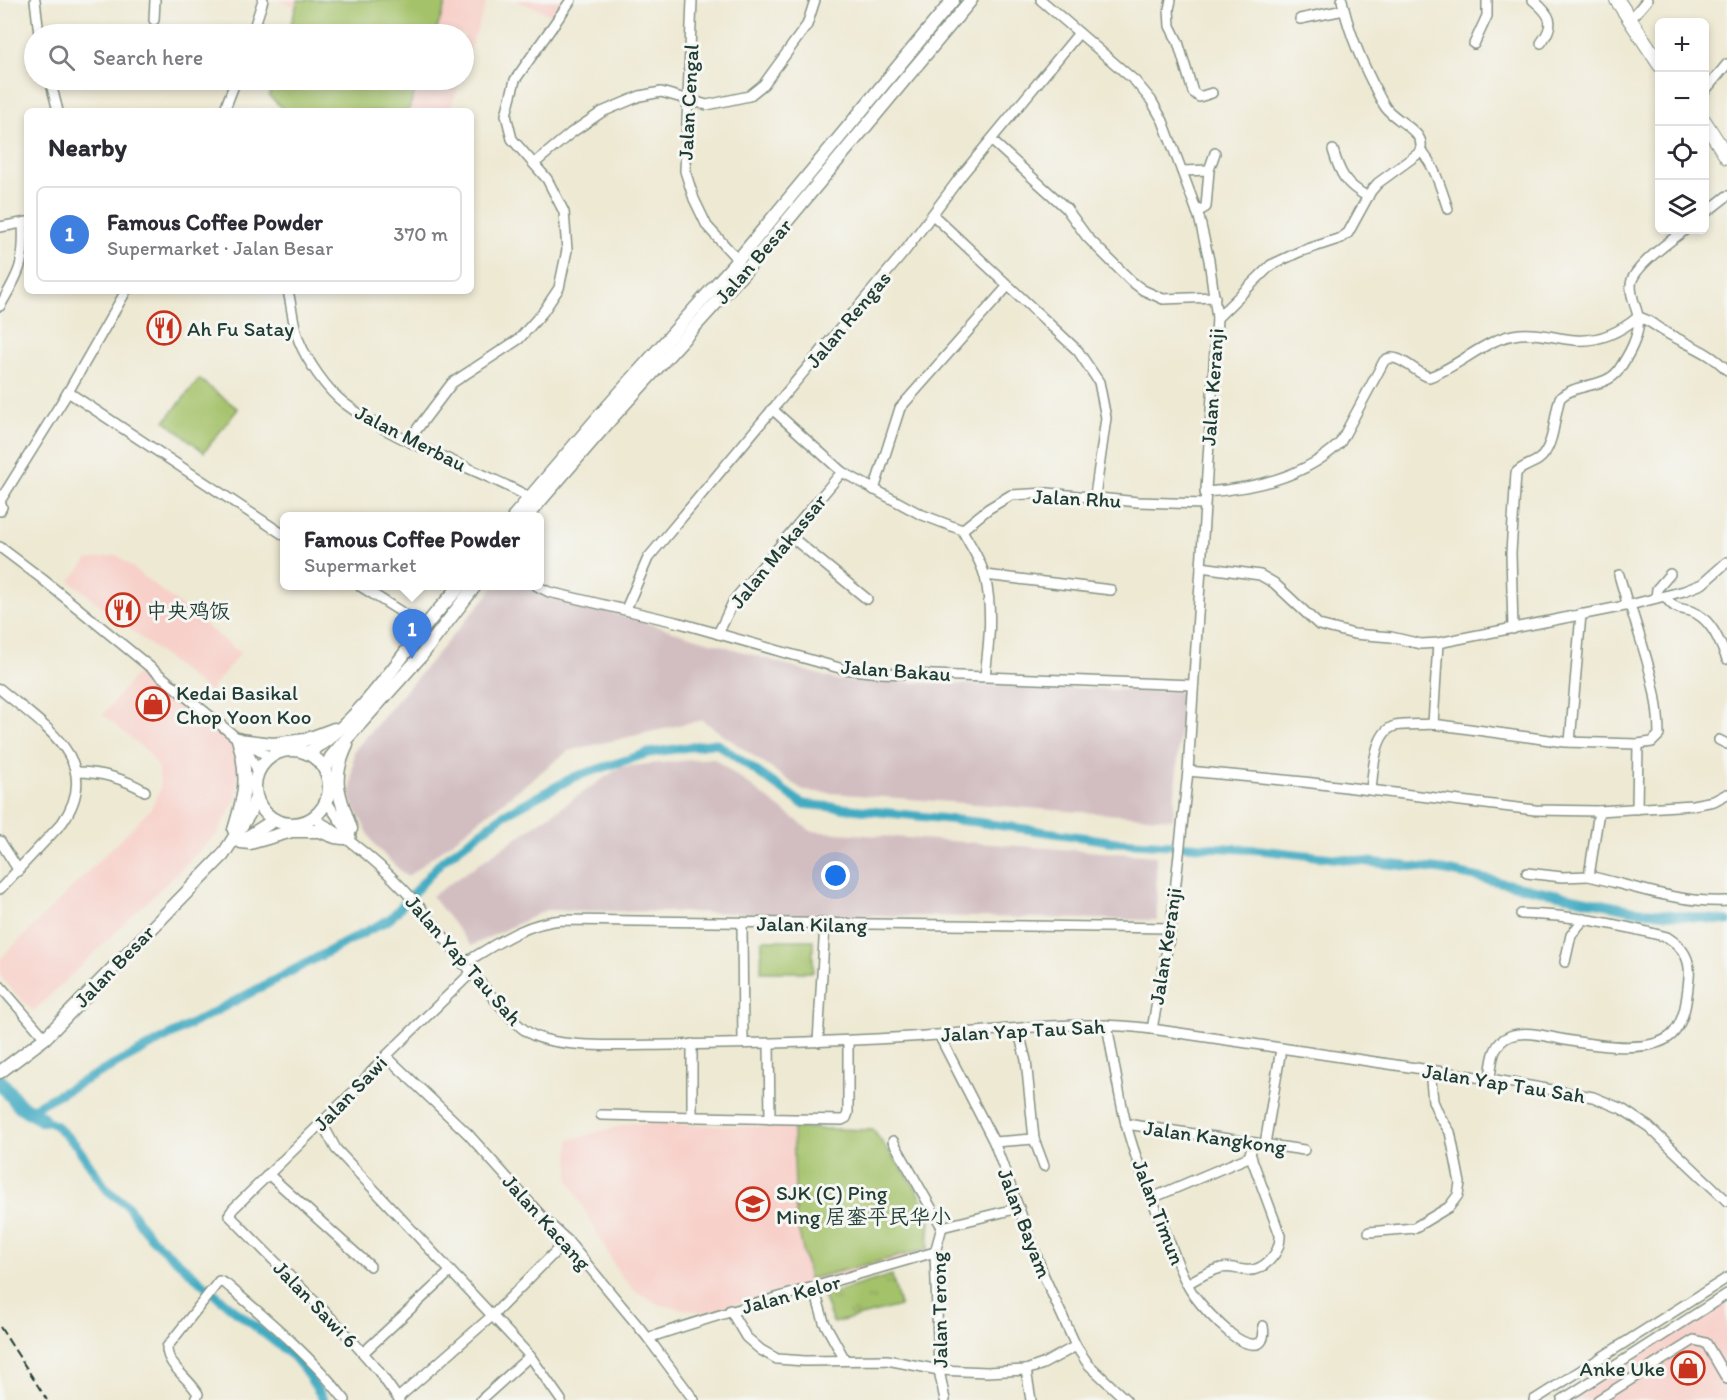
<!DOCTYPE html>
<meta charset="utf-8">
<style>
:root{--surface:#fff;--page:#f7f7f7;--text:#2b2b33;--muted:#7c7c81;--line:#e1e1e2;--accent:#0b8043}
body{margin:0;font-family:Itim,"LXGW WenKai TC",sans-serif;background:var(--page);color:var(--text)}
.controls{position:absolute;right:18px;top:18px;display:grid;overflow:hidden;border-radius:9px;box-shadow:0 3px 9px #0003}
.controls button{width:54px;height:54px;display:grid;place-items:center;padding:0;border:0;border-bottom:2px solid var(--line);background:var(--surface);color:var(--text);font:30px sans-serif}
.you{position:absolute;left:836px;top:876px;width:21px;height:21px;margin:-15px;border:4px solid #fff;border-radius:50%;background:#1a73e8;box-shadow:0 0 0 9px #1a73e833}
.badge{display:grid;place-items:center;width:39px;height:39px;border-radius:50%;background:var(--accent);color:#fff;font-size:20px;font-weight:700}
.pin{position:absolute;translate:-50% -50px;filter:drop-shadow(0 2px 3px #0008)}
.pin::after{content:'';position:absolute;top:32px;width:21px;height:18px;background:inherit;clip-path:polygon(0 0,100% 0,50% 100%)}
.popup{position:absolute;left:280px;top:512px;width:264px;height:78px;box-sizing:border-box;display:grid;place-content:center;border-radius:9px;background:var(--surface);filter:drop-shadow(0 2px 4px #0005);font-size:20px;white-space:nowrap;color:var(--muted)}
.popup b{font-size:22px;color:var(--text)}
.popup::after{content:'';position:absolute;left:50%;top:100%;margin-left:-12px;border:12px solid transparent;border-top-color:var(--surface)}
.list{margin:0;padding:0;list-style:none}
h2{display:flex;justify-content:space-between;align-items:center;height:78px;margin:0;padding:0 24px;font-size:26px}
h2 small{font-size:20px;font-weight:400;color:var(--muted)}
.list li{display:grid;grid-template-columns:39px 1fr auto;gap:18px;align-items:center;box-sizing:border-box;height:96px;margin:0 12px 12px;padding:0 12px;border:2px solid var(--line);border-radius:9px}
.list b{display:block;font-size:22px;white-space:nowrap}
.list p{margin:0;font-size:20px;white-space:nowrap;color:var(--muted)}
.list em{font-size:20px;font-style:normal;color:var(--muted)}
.icon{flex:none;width:33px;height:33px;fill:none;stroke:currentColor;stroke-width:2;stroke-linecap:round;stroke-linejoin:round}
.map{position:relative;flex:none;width:1727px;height:1400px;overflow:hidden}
.search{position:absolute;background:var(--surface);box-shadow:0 3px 9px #0003;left:24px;top:24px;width:450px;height:66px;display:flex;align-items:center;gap:15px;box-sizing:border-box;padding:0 21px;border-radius:33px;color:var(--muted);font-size:22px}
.panel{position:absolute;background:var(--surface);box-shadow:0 3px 9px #0003;left:24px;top:108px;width:450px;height:186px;border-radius:9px}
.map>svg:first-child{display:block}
</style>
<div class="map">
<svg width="1727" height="1400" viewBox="0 0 1727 1400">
<defs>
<pattern id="park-tufts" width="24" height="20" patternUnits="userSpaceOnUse" patternTransform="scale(1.5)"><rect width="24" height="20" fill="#a4c26a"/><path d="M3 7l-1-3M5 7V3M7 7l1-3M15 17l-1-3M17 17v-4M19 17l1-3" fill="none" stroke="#859f58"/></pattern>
</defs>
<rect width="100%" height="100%" fill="#f6f6f2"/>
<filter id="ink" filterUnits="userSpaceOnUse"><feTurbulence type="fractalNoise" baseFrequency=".0167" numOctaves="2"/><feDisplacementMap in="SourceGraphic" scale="12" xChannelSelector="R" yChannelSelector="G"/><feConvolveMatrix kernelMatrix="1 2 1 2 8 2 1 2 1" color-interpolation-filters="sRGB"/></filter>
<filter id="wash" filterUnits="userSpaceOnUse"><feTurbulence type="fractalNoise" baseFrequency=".008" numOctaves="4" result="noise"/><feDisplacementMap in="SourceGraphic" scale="24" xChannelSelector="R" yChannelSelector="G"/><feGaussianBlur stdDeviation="1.35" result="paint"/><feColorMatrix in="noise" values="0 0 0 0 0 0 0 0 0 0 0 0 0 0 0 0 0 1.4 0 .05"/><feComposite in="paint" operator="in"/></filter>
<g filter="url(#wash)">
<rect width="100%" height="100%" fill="#eee9d3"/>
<!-- built -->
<g fill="#f7d0c9">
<polygon points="278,0 487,0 464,69 464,34 288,34 296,7"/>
<polygon points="515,0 564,0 555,16"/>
<polygon points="274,80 460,80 450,111 286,111 269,96"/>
<polygon points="117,555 240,653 209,692 70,581 87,560"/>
<polygon points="139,670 234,744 238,767 237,798 217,834 33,1012 0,977 0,959 151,809 160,789 158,767 148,752 103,715"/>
<polygon points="632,1123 873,1130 930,1218 928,1252 705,1313 660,1305 634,1290 618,1272 569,1180 569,1140"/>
<polygon points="1727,1300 1727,1400 1570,1400 1694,1321"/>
</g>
<!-- industrial -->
<g fill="#d2bec1">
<polygon points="495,586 524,586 837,680 1183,692 1173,819 804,791 702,720 568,751 407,877 375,846 350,800 354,751"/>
<polygon points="713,758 811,831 1156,856 1157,920 546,910 471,946 432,896 620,767"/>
</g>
<!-- grass -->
<g fill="#a4c26a" stroke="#62804f" stroke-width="1.5">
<polygon points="298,0 447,0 435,34 288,34"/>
<polygon points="274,80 419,80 408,111 286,111 269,96"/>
<polygon points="199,379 238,409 204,452 165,421"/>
<polygon points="762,940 813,940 813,972 761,972"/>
<polygon points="793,1128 873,1130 918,1191 930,1218 928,1249 809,1279 796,1218"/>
</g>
<!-- park -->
<polygon fill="url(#park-tufts)" stroke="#62804f" stroke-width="1.5" points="892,1275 900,1306 833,1323 823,1296"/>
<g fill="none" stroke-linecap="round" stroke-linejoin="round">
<!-- canal -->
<g stroke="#42abc2" stroke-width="9">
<polyline points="27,1111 390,919 442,861 505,814 574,777 648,753 716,743 803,804 976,822 1116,842 1260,850 1442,870 1632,910 1727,921"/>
<polyline points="42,1119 55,1125 76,1145 108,1191 127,1205 142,1227 153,1240 223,1301 294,1357 304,1369 324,1400"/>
</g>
<!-- river -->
<polyline stroke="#42abc2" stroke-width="15" points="0,1081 19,1105 42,1119"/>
</g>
</g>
<g filter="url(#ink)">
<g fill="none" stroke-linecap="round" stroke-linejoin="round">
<defs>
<g id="minor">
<polyline points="35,0 39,34"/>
<polyline points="692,0 685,171 694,199 707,226 738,260"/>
<polyline points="1041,0 1135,81 1151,100 1163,121 1199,217 1209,260 1217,318 1188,771 1171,928 1152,1029"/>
<polyline points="1171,0 1169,9 1170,26 1178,42 1193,92 1199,97 1212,93"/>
<path d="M1533 0C1551 15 1556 23 1541 43"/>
<polyline points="1636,13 1647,0"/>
<polyline points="1300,19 1344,10"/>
<polyline points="154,20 155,0"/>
<polyline points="252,34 263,0"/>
<polyline points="1474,44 1487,16 1487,0"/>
<polyline points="50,80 58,111"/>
<polyline points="1704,92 1727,64"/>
<polyline points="224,111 236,80"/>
<polyline points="991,140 1066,208 1087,237 1131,281 1143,290 1163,299 1215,297"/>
<path d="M1333 150C1340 174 1345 184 1368 197"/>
<path d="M1420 150C1435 165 1441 189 1448 209"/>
<polyline points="535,163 571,133 602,112 640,96 661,92 707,105 749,96 764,84 807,25 815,0"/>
<polyline points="1182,171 1209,170"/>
<polyline points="1197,212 1206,207 1209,170 1215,153"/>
<polyline points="1704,214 1727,196"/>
<polyline points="933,215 1078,351 1099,382 1106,418 1095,496"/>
<polyline points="0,227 27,222"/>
<path d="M288 291C292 307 293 326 299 341 307 361 327 390 344 403 399 445 469 464 529 497"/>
<path d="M0 306C20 272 25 263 23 223"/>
<path d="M1638 317C1649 319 1657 328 1667 333 1688 345 1710 352 1727 370"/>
<path d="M1217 318 1271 265 1299 252 1341 238 1348 233 1371 191 1378 183 1419 153C1430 133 1396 122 1386 108 1381 101 1377 92 1373 84 1359 56 1348 30 1342 0"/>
<polyline points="68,392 284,535"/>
<path d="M772 409 842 472 920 514 962 530C970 545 981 560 985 577 993 610 989 643 985 676"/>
<polyline points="408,441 452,383 519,339 543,312 559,288 567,250 564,212 547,179 512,139 506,115 515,80 571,0"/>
<polyline points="874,490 900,408 1007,287"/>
<path d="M1205 492C1251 489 1305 477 1340 443L1384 361C1397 350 1415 373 1429 377 1461 366 1486 337 1520 334 1539 332 1557 339 1575 340 1599 342 1620 332 1638 317"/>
<polyline points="0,511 2,507 0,501 68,392 126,291"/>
<polyline points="962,530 988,509 1011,495 1048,493 1138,502 1204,504"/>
<polyline points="789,535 867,599"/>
<polyline points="0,547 41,578 238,739 270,757"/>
<polyline points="1201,567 1260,575 1274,583 1319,625 1354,634 1391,637 1421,644 1438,643 1630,605 1684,591 1702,584 1727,562"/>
<polyline points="985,575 1111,590"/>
<polyline points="1619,575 1628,606"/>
<polyline points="360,586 425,627"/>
<polyline points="537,586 549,592 680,623 843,669 880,673 1193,685"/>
<path d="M1665 596C1678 615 1682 605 1697 614 1713 623 1720 643 1727 659"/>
<polyline points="1656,598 1657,589 1670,574"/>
<polyline points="626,609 648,558 905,251 961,176 1079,33"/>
<path d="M1513 629 1511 553 1516 473C1523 464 1538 464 1544 454 1555 438 1554 416 1560 398 1575 383 1605 388 1618 371 1628 356 1641 335 1638 316 1636 306 1628 291 1632 280 1638 264 1671 240 1685 230"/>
<polyline points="718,634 734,600 842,472"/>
<path d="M1438 643 1433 724 1564 742 1638 744 1652 742 1659 735C1659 690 1643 648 1630 605"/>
<path d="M0 689C42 725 106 761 62 823L0 889"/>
<polyline points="1719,740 1727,744"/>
<polyline points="241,741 258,771"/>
<polyline points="1570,742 1581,614"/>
<polyline points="1188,771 1304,782 1535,810 1599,811 1693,805 1714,801 1727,794"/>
<path d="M76 772C102 772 123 778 145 791"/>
<path d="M1371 790C1373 773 1374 731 1395 726 1407 724 1421 725 1433 724"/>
<polyline points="327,802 351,837"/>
<polyline points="1637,809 1638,744"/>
<path d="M1599 811 1589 876C1635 887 1679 903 1727 901"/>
<path d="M313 818C352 839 388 871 417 904 444 936 468 970 497 1002 508 1014 519 1029 535 1036 564 1049 636 1045 670 1045 759 1044 848 1042 937 1035 1008 1030 1081 1019 1152 1029L1490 1079 1593 1097 1622 1109 1649 1127 1727 1201"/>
<polyline points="0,841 19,871"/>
<polyline points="1527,873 1562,877 1589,876"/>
<polyline points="742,923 743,1043"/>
<polyline points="1565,962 1571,935 1584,919"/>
<path d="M463 964C495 945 524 923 562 920L1171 928"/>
<polyline points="0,986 45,1038"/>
<path d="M1107 1025C1113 1057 1118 1091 1126 1124 1136 1162 1152 1199 1167 1236 1175 1255 1181 1277 1193 1294 1204 1309 1217 1322 1231 1334 1243 1344 1268 1354 1263 1326"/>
<polyline points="1018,1029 1026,1060 1034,1139 1044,1166"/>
<polyline points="939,1035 994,1142 1044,1276 1076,1346 1088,1364 1126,1400"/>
<polyline points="818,1042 825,924"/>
<polyline points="769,1043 770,1119"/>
<polyline points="692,1044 692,1118"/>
<polyline points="386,1056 468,1134 545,1220 567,1240 648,1338 694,1400"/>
<path d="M1490 1079C1492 1062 1492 1043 1510 1036 1526 1030 1545 1036 1560 1039 1587 1044 1657 1057 1675 1031 1686 1016 1687 996 1689 978 1691 959 1683 947 1667 937 1617 924 1573 915 1521 914"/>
<polyline points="601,1115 842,1120 846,1118 848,1113 848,1041"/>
<polyline points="322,1123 336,1149 530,1356 561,1400"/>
<polyline points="1126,1124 1304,1150"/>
<polyline points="893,1141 942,1227"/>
<polyline points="994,1142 1034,1139"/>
<polyline points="1265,1144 1281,1049"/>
<polyline points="268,1174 370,1266"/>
<polyline points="1152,1198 1251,1156"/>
<polyline points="942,1227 935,1252 939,1370 945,1400"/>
<polyline points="942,1227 1019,1208"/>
<polyline points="1369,1232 1414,1228 1449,1207 1458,1195 1460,1183 1450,1132 1439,1115 1433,1101 1430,1070"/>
<path d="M1187 1284C1197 1278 1209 1271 1221 1268 1230 1266 1236 1269 1244 1270 1263 1273 1281 1253 1280 1235L1250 1154 1253 1143"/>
<polyline points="814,1288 824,1322 845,1360"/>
<polyline points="730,1310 746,1337 761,1350 777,1359 805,1361 887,1360 939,1370 987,1372 1026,1370 1043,1364 1076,1346"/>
<path d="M648 1338C743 1306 839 1280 935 1252"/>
<polyline points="363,1353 450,1272"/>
<polyline points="1026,1370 1031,1400"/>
<polyline points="398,1398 492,1316 567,1240"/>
<path d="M195 1400 198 1394C190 1379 166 1365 167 1347L219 1281 226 1284C268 1320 311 1356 345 1400"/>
<polyline points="399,1400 377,1369 340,1327 229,1215 233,1209 349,1096 386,1056 471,973"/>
<polyline points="481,1400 530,1356"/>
<polyline points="1534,1400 1727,1278"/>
<polyline points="1562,1400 1727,1294"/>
<polyline points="1598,1400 1694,1340 1706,1343 1727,1379"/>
</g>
<g id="major">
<polyline points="514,516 601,414 738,260 953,0"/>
<polyline points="527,516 610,420 747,269 971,0"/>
<polyline points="239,740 273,744 305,740 334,729"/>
<path d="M347 745C330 781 339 794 351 829L348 833"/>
<circle cx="292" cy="787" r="37"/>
<path d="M307 753C352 729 393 668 424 628 435 613 448 600 460 586"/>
<polyline points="325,770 331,757 341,745 421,656 475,586"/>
<path d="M234 830C245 794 249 776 238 739"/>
<polyline points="243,840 274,820"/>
<polyline points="241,842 250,843 292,831 319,831 335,837 343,838"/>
<polyline points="0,1072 45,1038 223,855 249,814 256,798"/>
</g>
<g id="highway">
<polyline points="1617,0 1660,65"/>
<polyline points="1704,121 1727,157"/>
</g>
</defs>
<!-- minor casing -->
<use href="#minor" stroke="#869384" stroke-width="12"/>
<!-- major casing -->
<use href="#major" stroke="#869384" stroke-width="15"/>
<!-- highway casing -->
<use href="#highway" stroke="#869384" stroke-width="16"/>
<!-- minor -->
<use href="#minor" stroke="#fff" stroke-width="9"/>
<!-- major -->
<use href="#major" stroke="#fff" stroke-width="12"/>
<!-- highway -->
<use href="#highway" stroke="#fff" stroke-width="14"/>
<!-- rail -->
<polyline stroke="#1f3d34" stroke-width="2" stroke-dasharray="9 4.5" stroke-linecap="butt" points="0,1327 47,1400"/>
</g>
</g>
<!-- icons -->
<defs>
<symbol id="restaurant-ring" viewBox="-11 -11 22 22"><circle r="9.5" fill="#f6f6f2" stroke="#c8321e" stroke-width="1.5"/><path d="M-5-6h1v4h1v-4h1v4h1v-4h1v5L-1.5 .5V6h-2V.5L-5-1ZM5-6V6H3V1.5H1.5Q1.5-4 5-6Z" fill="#c8321e"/></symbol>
<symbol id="shop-ring" viewBox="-11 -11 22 22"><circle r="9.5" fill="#f6f6f2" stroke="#c8321e" stroke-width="1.5"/><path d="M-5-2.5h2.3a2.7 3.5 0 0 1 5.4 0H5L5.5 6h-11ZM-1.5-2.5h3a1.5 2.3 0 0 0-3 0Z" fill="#c8321e"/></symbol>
<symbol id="school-ring" viewBox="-11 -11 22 22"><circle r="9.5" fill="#f6f6f2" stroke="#c8321e" stroke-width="1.5"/><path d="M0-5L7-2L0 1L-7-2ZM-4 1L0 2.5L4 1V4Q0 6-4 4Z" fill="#c8321e"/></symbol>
</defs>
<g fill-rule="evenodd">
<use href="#restaurant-ring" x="145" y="309" width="38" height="38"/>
<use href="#restaurant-ring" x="104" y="591" width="38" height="38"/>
<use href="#shop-ring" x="134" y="685" width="38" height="38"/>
<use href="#school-ring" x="734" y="1185" width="38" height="38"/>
<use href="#shop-ring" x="1669" y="1349" width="38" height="38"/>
</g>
<g text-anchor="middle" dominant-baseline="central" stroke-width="6" stroke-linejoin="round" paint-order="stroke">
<!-- street labels -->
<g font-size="21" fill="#1f3d34" stroke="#f6f6f2">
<text transform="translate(688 102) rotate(-87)">Jalan Cengal</text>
<text transform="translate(753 261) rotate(-49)">Jalan Besar</text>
<text transform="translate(848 319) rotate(-50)">Jalan Rengas</text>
<text transform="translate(1212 387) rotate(-86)">Jalan Keranji</text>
<text transform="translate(411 438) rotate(27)">Jalan Merbau</text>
<text transform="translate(1077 498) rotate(3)">Jalan Rhu</text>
<text transform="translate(778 551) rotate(-51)">Jalan Makassar</text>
<text transform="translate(896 670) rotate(4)">Jalan Bakau</text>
<text transform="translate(812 924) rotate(1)">Jalan Kilang</text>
<text transform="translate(1165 946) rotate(-81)">Jalan Keranji</text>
<text transform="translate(464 960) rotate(49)">Jalan Yap Tau Sah</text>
<text transform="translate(114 966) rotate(-46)">Jalan Besar</text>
<text transform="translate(1023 1030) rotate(-3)">Jalan Yap Tau Sah</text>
<text transform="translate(1504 1083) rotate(9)">Jalan Yap Tau Sah</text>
<text transform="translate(350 1093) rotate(-46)">Jalan Sawi</text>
<text transform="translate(1215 1137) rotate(8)">Jalan Kangkong</text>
<text transform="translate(1159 1212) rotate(69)">Jalan Timun</text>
<text transform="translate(547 1222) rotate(48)">Jalan Kacang</text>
<text transform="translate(1025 1223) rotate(69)">Jalan Bayam</text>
<text transform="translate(791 1294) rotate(-15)">Jalan Kelor</text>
<text transform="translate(316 1304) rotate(46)">Jalan Sawi 6</text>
<text transform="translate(939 1310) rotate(-91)">Jalan Terong</text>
</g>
<!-- poi labels -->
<g font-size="21" fill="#1f3d34" stroke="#f6f6f2" text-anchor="start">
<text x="187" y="328">Ah Fu Satay</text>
<text x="146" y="610">中央鸡饭</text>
<text x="176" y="692">Kedai Basikal<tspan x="176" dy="24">Chop Yoon Koo</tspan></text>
<text x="776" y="1192">SJK (C) Ping<tspan x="776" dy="24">Ming 居銮平民华小</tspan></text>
<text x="1665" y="1368" text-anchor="end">Anke Uke</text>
</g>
</g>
</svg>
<div class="controls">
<button>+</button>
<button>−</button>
<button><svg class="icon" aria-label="locate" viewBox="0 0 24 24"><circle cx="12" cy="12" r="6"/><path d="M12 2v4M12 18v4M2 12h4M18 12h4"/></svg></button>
<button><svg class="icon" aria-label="layers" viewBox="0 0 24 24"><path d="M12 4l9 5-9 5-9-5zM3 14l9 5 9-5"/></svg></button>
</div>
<div class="you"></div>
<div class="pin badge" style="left:412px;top:659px;background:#3f7fe0">1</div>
<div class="popup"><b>Famous Coffee Powder</b>Supermarket</div>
<div class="search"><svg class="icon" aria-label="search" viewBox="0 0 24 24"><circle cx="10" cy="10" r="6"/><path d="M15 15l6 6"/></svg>Search here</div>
<section class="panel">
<h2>Nearby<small></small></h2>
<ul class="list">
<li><span class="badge" style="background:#3f7fe0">1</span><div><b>Famous Coffee Powder</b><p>Supermarket · Jalan Besar</p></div><em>370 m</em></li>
</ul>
</section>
</div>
